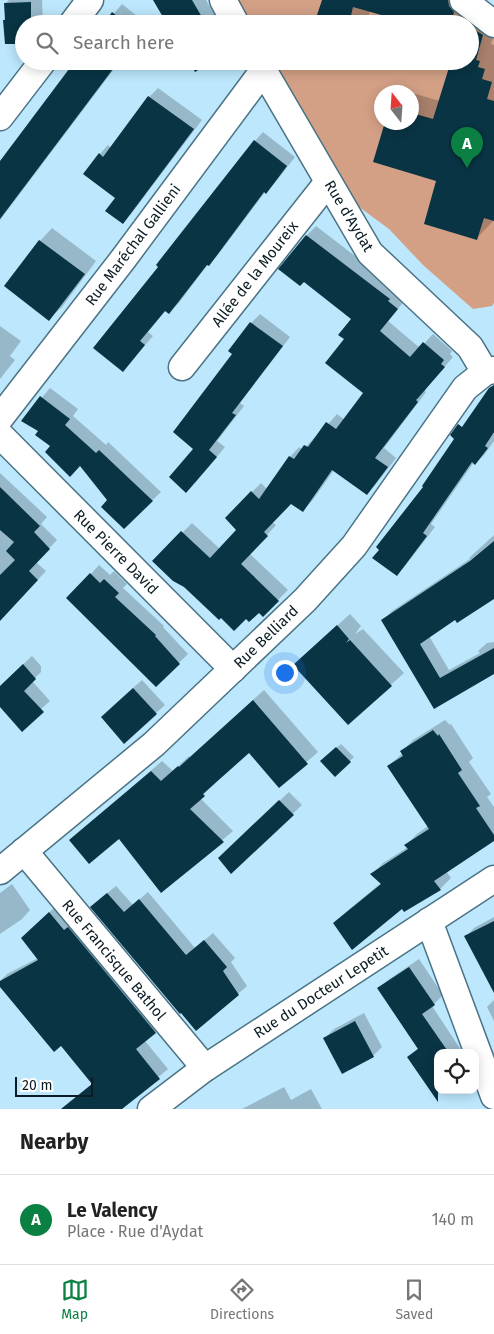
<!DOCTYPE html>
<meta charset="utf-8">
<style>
:root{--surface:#fff;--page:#f2f2f2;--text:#222;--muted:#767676;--line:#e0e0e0;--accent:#0b8043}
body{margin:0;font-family:"Fira Sans",sans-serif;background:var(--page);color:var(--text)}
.controls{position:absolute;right:15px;bottom:15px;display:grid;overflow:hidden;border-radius:10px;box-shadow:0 2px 12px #0003}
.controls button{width:45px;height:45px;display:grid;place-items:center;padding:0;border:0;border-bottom:1px solid var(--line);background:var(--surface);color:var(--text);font:25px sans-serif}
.compass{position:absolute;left:374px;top:85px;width:45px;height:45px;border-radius:50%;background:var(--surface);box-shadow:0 2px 12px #0003;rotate:343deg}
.scale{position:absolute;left:15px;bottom:12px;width:78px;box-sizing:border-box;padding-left:5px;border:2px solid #0c1c24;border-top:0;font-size:14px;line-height:18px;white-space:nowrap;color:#0c1c24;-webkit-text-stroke:4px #fff;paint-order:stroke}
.you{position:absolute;left:284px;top:672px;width:18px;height:18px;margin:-12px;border:4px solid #fff;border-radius:50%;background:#1a73e8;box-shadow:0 0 0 8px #1a73e833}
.badge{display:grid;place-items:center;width:32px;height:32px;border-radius:50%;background:var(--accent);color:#fff;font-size:16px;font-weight:700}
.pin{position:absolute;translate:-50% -41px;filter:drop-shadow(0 1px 2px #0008)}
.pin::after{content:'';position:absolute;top:26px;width:18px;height:15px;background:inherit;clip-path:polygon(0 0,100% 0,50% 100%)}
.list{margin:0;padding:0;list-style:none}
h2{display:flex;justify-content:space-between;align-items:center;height:65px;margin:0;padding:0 20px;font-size:21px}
h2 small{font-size:16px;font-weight:400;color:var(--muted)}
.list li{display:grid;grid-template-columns:32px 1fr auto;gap:15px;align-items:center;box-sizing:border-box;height:90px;padding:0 20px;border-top:1px solid var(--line)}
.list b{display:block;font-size:19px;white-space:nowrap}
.list p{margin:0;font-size:16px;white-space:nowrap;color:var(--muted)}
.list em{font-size:16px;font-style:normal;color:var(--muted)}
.icon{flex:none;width:28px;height:28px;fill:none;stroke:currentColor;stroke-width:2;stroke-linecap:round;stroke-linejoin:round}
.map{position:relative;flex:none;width:494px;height:1109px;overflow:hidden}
.search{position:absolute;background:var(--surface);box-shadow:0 2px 12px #0003;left:15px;right:15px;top:15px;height:55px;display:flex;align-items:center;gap:12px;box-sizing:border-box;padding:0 18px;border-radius:28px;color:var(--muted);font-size:19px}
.sheet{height:155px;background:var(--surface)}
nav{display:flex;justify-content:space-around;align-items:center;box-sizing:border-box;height:70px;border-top:1px solid var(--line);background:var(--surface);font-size:14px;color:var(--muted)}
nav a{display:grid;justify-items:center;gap:2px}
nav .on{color:var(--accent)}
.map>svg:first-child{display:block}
</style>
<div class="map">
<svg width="494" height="1109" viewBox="0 0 494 1109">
<rect width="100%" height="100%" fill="#bce7fc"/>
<!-- green -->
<path fill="#d3a086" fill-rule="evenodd" d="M237 0H451L494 35V303L492 306 473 309 423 265 389 229 347 198 272 61H470V24H251ZM382 92H412V122H382Z"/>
<!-- shadow -->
<g fill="#0003">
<polygon points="9,0 42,0 43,24 24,24 4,20 6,18 6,3"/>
<polygon points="158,0 206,0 220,24 168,24"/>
<polygon points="323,0 468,0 494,34 491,44 494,45 494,220 477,238 438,180 412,122 412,93 440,101 470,61 470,24 415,24 370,10 368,18 363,24 316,24"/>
<polygon points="122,4 147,24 105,24"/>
<polygon points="77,61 120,61 0,220 0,162"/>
<polygon points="158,88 202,120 131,214 122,222 117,198 100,154 108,145 111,148 149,97"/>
<polygon points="263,132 295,157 274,184 265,192 217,256 208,264 178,304 169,312 166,310 148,332 153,336 123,370 160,266 255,141"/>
<polygon points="316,226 398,289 406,299 388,321 420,348 433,334 452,351 450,354 453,357 427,387 425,391 426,392 384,448 396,458 376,484 367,494 334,470 312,501 303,510 291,502 272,522 276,525 250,554 288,590 263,615 259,611 184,586 154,561 192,523 220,549 238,529 226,518 261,483 267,489 290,457 299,447 303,450 315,437 316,438 337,414 345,420 365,393 346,339 353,319 307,235"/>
<polygon points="52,228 96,261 62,307 49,319 6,286 40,241"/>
<polygon points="260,314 290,337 240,403 244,406 217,441 225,447 195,483 195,448 234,353 251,323"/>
<polygon points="0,326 21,341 10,356 15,360 0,379"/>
<polygon points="50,388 78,409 73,416 106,445 108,442 161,492 124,527 109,500 80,465 52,446 39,431 23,420"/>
<polygon points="494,388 494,441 484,455 476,463 474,462 431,524 435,527 405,566 397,574 425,487"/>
<polygon points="0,473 47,517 41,524 57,540 36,562 46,571 0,620"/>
<polygon points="494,535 494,597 456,618 429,636 449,670 480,653 478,651 487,643 494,642 494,672 434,707 383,620 392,611 470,559 469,558"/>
<polygon points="99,565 110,575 114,571 127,584 123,588 164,626 163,627 188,654 156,685 91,574"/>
<polygon points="350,614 361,626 355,634 363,629 404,673 348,723 294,665"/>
<polygon points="32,656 41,666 41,672 32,681 50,701 41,709 16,723 0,706 0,686"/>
<polygon points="142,680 165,705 156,713 111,708"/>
<polygon points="264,690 318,752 279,786 249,751 213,783 214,784 200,798 233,831 162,891 119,838 71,840 162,761 173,771 189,756 190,757"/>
<polygon points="445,720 450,725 451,724 473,758 469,762 491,794 487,797 494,807 494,840 446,871 451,878 440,889 402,908 334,923 346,912 381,883 372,874 383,863 408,847 406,845 417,834 428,826 388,766 403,753 402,751 413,740"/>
<polygon points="341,744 354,757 335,775 326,757"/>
<polygon points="289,792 302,805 231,872 228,849"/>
<polygon points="12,884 30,910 22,919 0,934 0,893"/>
<polygon points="116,886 133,905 148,892 195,948 213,933 235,958 231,962 247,986 238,994 100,899"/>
<polygon points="58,904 164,1024 145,1041 168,1069 120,1109 61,1109 93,1083 62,1045 0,985 0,981 7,974 38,958 23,938"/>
<polygon points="494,917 494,985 466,937 474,928"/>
<polygon points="419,959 443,995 432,1006 463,1053 438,1053 409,1057 419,1047 379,989 388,980"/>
<polygon points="494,1000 494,1021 487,1007"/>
<polygon points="364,1013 382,1047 373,1056 325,1038 334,1029"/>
<polygon points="284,1087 291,1100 311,1089 322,1109 242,1109"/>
</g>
<!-- building -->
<g fill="#093444">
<polygon points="153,0 192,0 206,24 167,24"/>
<polygon points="322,0 448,0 449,6 454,12 451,24 425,24 407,19 406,22 353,7 349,24 314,24"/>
<polygon points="31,2 31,24 24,24 24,44 5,44 3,20 5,20 4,3"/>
<polygon points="112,12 127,24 104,24"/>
<polygon points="470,27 483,35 476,60 480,61 478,67 485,69 482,79 492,82 487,99 494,101 494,221 484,218 477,240 424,224 436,181 373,162 385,122 412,122 412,113 433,119 451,61 470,61"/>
<polygon points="75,61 119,61 0,219 0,161"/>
<polygon points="189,61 213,61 195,72"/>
<polygon points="148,96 194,129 123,224 105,211 115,198 83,174 99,153 103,157"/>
<polygon points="254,140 287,166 266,194 264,192 209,266 207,265 169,314 165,311 140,341 145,345 123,372 93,348 158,267 156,265 159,261"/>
<polygon points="306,235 390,299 388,301 398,309 380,331 410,357 423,342 444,360 441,364 445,367 418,398 416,400 418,402 375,458 388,467 367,495 332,470 303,512 291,504 264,532 268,536 241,564 279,601 263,617 259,613 249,622 246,619 234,631 221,618 219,620 184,587 173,581 152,561 181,531 210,558 236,530 225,518 251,491 259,499 289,456 294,459 304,445 308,447 326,422 336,429 363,393 325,363 344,339 338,335 351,319 304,282 300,286 278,269"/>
<polygon points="39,240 85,274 49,321 4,286"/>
<polygon points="250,322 283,346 232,413 236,415 209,450 217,457 186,493 169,477 193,449 173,432 232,354 228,351"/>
<polygon points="494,385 494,432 485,446 488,448 475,465 472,462 423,533 427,536 397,576 372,558 379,550 376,547 423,487 422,486 454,439 450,435 458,424 462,427 489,388"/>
<polygon points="40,396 70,419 65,425 96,453 99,450 153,501 124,529 101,507 107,500 80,466 70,477 45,452 50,446 35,435 38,431 21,421"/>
<polygon points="0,487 40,526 34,532 50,549 29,571 38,580 0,621 0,575 15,560 6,551 14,542 0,530"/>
<polygon points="494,541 494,599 457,623 455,620 420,644 440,678 494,648 494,674 434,709 381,620 470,561"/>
<polygon points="90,573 100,583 104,579 119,593 115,597 156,635 155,636 180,664 156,687 66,598"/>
<polygon points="337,625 349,639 346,643 350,640 392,686 348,725 293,665"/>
<polygon points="23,664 36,679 24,691 44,712 22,732 0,707 0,686"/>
<polygon points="133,688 157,714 124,744 101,717"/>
<polygon points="253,700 308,764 279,788 249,753 203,794 205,796 190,809 224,842 161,893 119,839 89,864 69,840 151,771 161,781 178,766 179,767"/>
<polygon points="433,730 438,736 439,734 462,770 458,773 480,806 476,808 494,835 494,841 434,881 441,890 404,912 402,909 352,950 333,923 381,884 370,874 408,849 404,845 429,829 387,766 403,756 400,751"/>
<polygon points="336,747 351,762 335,777 320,761"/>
<polygon points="279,800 294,815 231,874 218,858"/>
<polygon points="107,893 124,912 139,899 186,955 204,940 227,967 223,971 239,995 196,1031 181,1013 180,1014 90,907"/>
<polygon points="49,912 64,930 68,927 156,1033 136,1049 160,1079 122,1109 61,1109 92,1084 61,1046 54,1052 0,987 0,981 38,960 21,938"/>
<polygon points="494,921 494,993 464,936"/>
<polygon points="409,967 435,1005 422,1014 449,1053 438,1053 438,1102 407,1057 418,1049 377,988"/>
<polygon points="355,1021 374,1057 342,1074 323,1038"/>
</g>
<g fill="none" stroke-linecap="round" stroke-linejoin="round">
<defs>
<g id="minor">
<polyline points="223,0 236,24"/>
<polyline points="463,0 494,24"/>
<polyline points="72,24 90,0"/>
<polyline points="258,61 370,253 470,347 485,372"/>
<polyline points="0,117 43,61"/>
<polyline points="182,367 328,182"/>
<polyline points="0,418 124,258 263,71"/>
<polyline points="0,435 233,669"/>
<polyline points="24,851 205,1068"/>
<polyline points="0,871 154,744 305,600 354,546 465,388 485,372 494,370"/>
<polyline points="429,921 494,1096"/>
<polyline points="151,1109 205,1068 494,879"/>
</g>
</defs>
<!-- minor casing -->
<use href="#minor" stroke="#4a7385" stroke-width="29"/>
<!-- minor -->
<use href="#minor" stroke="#fff" stroke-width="26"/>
</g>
<g text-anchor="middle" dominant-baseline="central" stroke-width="5" stroke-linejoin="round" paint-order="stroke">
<!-- street labels -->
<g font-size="15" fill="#0c1c24" stroke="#fff">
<text transform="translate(349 216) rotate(59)">Rue d'Aydat</text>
<text transform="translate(133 245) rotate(-53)">Rue Maréchal Gallieni</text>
<text transform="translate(255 274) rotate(-52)">Allée de la Moureix</text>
<text transform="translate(116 552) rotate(45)">Rue Pierre David</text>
<text transform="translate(266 637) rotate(-44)">Rue Belliard</text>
<text transform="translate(114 960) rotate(50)">Rue Francisque Bathol</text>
<text transform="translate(321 992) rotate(-33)">Rue du Docteur Lepetit</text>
</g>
</g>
</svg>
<div class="controls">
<button><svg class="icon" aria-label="locate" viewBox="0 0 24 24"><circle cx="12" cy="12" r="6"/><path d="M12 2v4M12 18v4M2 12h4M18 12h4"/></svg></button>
</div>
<svg class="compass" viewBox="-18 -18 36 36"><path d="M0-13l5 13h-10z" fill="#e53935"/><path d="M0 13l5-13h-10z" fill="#767676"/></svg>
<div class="scale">20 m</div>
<div class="you"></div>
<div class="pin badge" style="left:467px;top:168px">A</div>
<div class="search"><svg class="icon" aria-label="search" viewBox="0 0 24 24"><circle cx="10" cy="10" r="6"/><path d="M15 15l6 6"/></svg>Search here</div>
</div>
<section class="sheet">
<h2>Nearby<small></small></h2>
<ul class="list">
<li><span class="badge">A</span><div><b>Le Valency</b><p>Place · Rue d'Aydat</p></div><em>140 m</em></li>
</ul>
</section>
<nav>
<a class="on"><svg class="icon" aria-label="map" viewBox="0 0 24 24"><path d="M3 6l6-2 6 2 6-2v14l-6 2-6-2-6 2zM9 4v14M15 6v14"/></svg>Map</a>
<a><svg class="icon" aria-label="directions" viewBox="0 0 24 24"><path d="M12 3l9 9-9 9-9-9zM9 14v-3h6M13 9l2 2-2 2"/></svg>Directions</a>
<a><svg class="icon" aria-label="saved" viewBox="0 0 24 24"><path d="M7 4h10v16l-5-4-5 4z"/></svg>Saved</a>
</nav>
